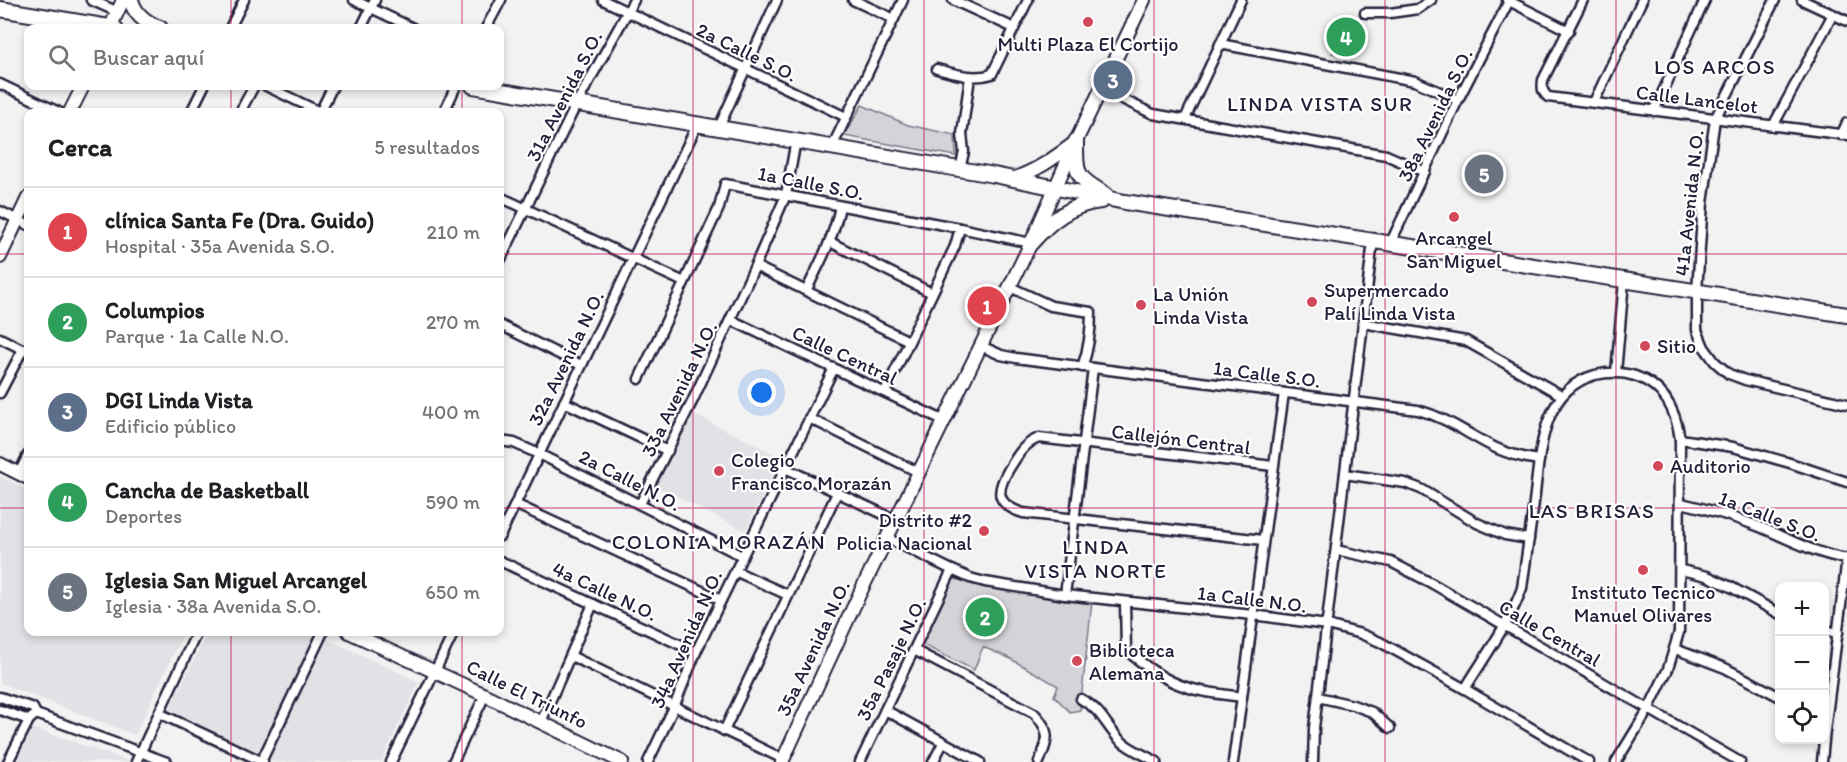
<!DOCTYPE html>
<html lang="es">
<meta charset="utf-8">
<style>
:root{--surface:#fff;--page:#f2f2f2;--text:#202124;--muted:#757577;--line:#e0e0e0;--accent:#d1495b}
body{margin:0;font-family:Itim,sans-serif;background:var(--page);color:var(--text)}
.controls{position:absolute;right:18px;bottom:18px;display:grid;overflow:hidden;border-radius:12px;box-shadow:0 3px 9px #0003}
.controls button{width:54px;height:54px;display:grid;place-items:center;padding:0;border:0;border-bottom:2px solid var(--line);background:var(--surface);color:var(--text);font:30px sans-serif}
.you{position:absolute;left:762px;top:393px;width:21px;height:21px;margin:-15px;border:4px solid #fff;border-radius:50%;background:#1a73e8;box-shadow:0 0 0 9px #1a73e833}
.badge{display:grid;place-items:center;width:39px;height:39px;border-radius:50%;background:var(--accent);color:#fff;font-size:20px;font-weight:700}
.pin{position:absolute;translate:-50% -50%;border:3px solid #fff;box-shadow:0 2px 6px #0006}
.list{margin:0;padding:0;list-style:none}
h2{display:flex;justify-content:space-between;align-items:center;height:78px;margin:0;padding:0 24px;font-size:26px}
h2 small{font-size:20px;font-weight:400;color:var(--muted)}
.list li{display:grid;grid-template-columns:39px 1fr auto;gap:18px;align-items:center;box-sizing:border-box;height:90px;padding:0 24px;border-top:2px solid var(--line)}
.list b{display:block;font-size:22px;white-space:nowrap}
.list p{margin:0;font-size:20px;white-space:nowrap;color:var(--muted)}
.list em{font-size:20px;font-style:normal;color:var(--muted)}
.icon{flex:none;width:33px;height:33px;fill:none;stroke:currentColor;stroke-width:2;stroke-linecap:round;stroke-linejoin:round}
.map{position:relative;flex:none;width:1847px;height:762px;overflow:hidden}
.search{position:absolute;background:var(--surface);box-shadow:0 3px 9px #0003;left:24px;top:24px;width:480px;height:66px;display:flex;align-items:center;gap:15px;box-sizing:border-box;padding:0 21px;border-radius:12px;color:var(--muted);font-size:22px}
.panel{position:absolute;background:var(--surface);box-shadow:0 3px 9px #0003;left:24px;top:108px;width:480px;height:528px;border-radius:12px}
.map>svg:first-child{display:block}
</style>
<div class="map">
<svg width="1847" height="762" viewBox="0 0 1847 762">
<rect width="100%" height="100%" fill="#f2f2f3"/>
<filter id="ink" filterUnits="userSpaceOnUse"><feTurbulence type="fractalNoise" baseFrequency=".0167" numOctaves="2"/><feDisplacementMap in="SourceGraphic" scale="12" xChannelSelector="R" yChannelSelector="G"/><feConvolveMatrix kernelMatrix="1 2 1 2 8 2 1 2 1" color-interpolation-filters="sRGB"/></filter>
<g filter="url(#ink)">
<!-- built -->
<g fill="#e2e2e6">
<polygon points="693,414 781,457 745,531 656,486"/>
<polygon points="0,476 28,490 28,632 184,632 135,735 0,683"/>
<polygon points="208,632 317,632 331,641 419,682 381,762 275,762 167,713"/>
<polygon points="33,728 131,762 17,762"/>
</g>
<!-- green -->
<g fill="#d3d3d8" stroke="#7a7a8a" stroke-width="1.5">
<polygon points="1338,17 1359,21 1353,56 1332,53"/>
<polygon points="862,105 908,125 955,135 956,156 844,136"/>
<polygon points="952,578 983,587 1092,602 1080,710 1070,712 1054,696 1058,686 1009,658 983,647 974,670 921,644"/>
</g>
<g fill="none" stroke-linecap="round" stroke-linejoin="round">
<defs>
<g id="minor">
<polyline points="91,0 118,12"/>
<polyline points="354,0 413,28"/>
<polyline points="603,0 846,117"/>
<polyline points="853,0 894,19"/>
<polyline points="953,0 1014,28"/>
<polyline points="1507,0 1569,31"/>
<path d="M1583 0 1543 80C1542 88 1542 92 1548 97L1847 135"/>
<polyline points="1775,0 1715,119 1703,203 1697,291 1697,330 1704,347 1715,362 1729,374 1745,380 1847,404"/>
<polyline points="1802,0 1847,21"/>
<polyline points="1365,13 1390,13 1418,9 1431,0"/>
<polyline points="230,28 244,0"/>
<polyline points="361,28 375,0"/>
<polyline points="486,28 501,0"/>
<polyline points="1220,44 1415,81 1458,100"/>
<path d="M937 69C956 74 973 80 992 74L1028 0"/>
<polyline points="0,84 59,112"/>
<polyline points="266,86 320,112"/>
<polyline points="1101,89 1153,114 1386,155 1425,172"/>
<polyline points="1594,102 1642,0"/>
<polyline points="1654,111 1705,0"/>
<polyline points="191,112 204,86"/>
<polyline points="240,112 254,86"/>
<polyline points="320,112 333,86"/>
<polyline points="444,112 456,86"/>
<polyline points="1185,119 1241,0"/>
<polyline points="1773,126 1833,14"/>
<polyline points="719,127 777,0"/>
<polyline points="1841,135 1847,123"/>
<polyline points="832,147 903,0"/>
<polyline points="960,169 964,152 962,134 970,77"/>
<polyline points="500,197 684,282"/>
<polyline points="0,211 28,225"/>
<polyline points="830,242 932,293"/>
<polyline points="1390,244 1458,100 1509,1"/>
<polyline points="500,261 577,103 634,0"/>
<polyline points="755,266 909,341"/>
<path d="M1010 287 1051 306 1091 312C1091 331 1089 349 1082 367"/>
<path d="M806 291C820 263 834 237 840 206"/>
<polyline points="731,320 945,421"/>
<polyline points="1363,323 1466,341 1561,395"/>
<polyline points="500,325 581,365"/>
<polyline points="0,338 28,352"/>
<path d="M981 346 1001 355 1016 358 1418 410C1451 419 1469 436 1498 449 1512 455 1525 458 1539 460"/>
<polyline points="1616,373 1624,281"/>
<polyline points="639,379 719,208 725,184 960,228 1031,243"/>
<polyline points="885,392 955,246 960,228"/>
<polyline points="0,393 23,349"/>
<polyline points="564,402 668,451"/>
<polyline points="809,418 920,473"/>
<polyline points="1680,439 1733,447 1790,463 1847,482"/>
<polyline points="500,441 514,443 539,454 742,556"/>
<polyline points="785,468 896,520"/>
<polyline points="19,473 28,455"/>
<polyline points="1345,474 1405,483 1421,489 1477,523 1505,535 1529,539"/>
<path d="M1681 503C1708 509 1735 517 1760 527 1789 539 1816 554 1847 559"/>
<polyline points="515,504 721,600"/>
<polyline points="640,504 692,402 755,266 786,195 796,140"/>
<polyline points="500,536 698,123"/>
<polyline points="887,538 952,570 970,578 985,582 1065,595 1253,615 1327,625 1361,634 1380,642 1465,689 1589,762"/>
<path d="M1263 540 1023 513C995 504 996 491 1009 469 1018 455 1023 444 1039 438L1273 466"/>
<polyline points="1336,550 1391,562 1433,584 1740,762"/>
<polyline points="500,561 696,652"/>
<polyline points="1681,570 1707,576 1731,587 1780,614"/>
<polyline points="735,571 788,595"/>
<polyline points="1065,595 1093,368"/>
<path d="M1125 602 1126 650C1144 665 1163 680 1186 687 1203 693 1223 694 1242 697"/>
<polyline points="1824,630 1838,633"/>
<polyline points="1675,649 1725,668 1780,697"/>
<path d="M914 650 1034 713C1051 731 1049 740 1039 762"/>
<polyline points="571,656 783,759"/>
<path d="M1465 689C1485 656 1509 624 1522 588 1526 559 1530 531 1534 502 1540 456 1540 390 1595 375 1608 372 1623 372 1635 376 1665 386 1676 411 1680 439L1679 632 1668 669 1648 710 1616 762"/>
<polyline points="0,697 33,708 36,714"/>
<polyline points="1318,697 1353,705 1372,712 1390,728"/>
<path d="M1081 699C1103 711 1104 724 1120 740 1129 749 1145 755 1157 762"/>
<polyline points="0,710 29,720 36,714 167,762"/>
<polyline points="885,710 980,762"/>
<polyline points="159,713 263,762"/>
<polyline points="541,722 593,604"/>
<polyline points="724,731 837,493"/>
<polyline points="1824,739 1847,558"/>
<polyline points="8,762 29,720"/>
<polyline points="136,762 197,632"/>
<polyline points="261,762 323,632"/>
<polyline points="391,762 454,632"/>
<polyline points="453,762 485,695"/>
<polyline points="648,762 674,707 696,652 834,368"/>
<polyline points="860,762 952,570"/>
<polyline points="933,762 943,743"/>
<polyline points="1233,762 1284,393"/>
<polyline points="1313,762 1314,728 1373,241"/>
<polyline points="1822,762 1824,740"/>
</g>
<g id="secondary">
<polyline points="110,28 123,0"/>
<polyline points="70,112 83,86"/>
<path d="M1012 179C1036 171 1053 159 1073 144"/>
<polyline points="0,257 28,198"/>
<polyline points="0,464 28,478"/>
<polyline points="349,632 485,695 622,762"/>
<polyline points="782,762 859,595 1031,243 1076,141 1144,0"/>
</g>
<g id="primary">
<path d="M131 0C135 15 146 23 160 28"/>
<polyline points="0,9 115,28"/>
<polyline points="473,86 994,175 1125,202 1847,315"/>
<path d="M1076 141C1076 177 1076 176 1106 195"/>
<path d="M1031 243C1050 221 1071 204 1101 201"/>
</g>
</defs>
<!-- minor casing -->
<use href="#minor" stroke="#22223b" stroke-width="13"/>
<!-- secondary casing -->
<use href="#secondary" stroke="#22223b" stroke-width="16"/>
<!-- primary casing -->
<use href="#primary" stroke="#22223b" stroke-width="18"/>
<!-- minor -->
<use href="#minor" stroke="#fff" stroke-width="8"/>
<!-- secondary -->
<use href="#secondary" stroke="#fff" stroke-width="12"/>
<!-- primary -->
<use href="#primary" stroke="#fff" stroke-width="14"/>
</g>
</g>
<!-- grid -->
<path fill="none" stroke="#c2185b" stroke-width="1.5" stroke-opacity="0.55" d="M231 0V28M462 0V28M693 0V762M924 0V762M1154 0V762M1385 0V762M1616 0V762M231 86V112M462 86V112M0 254H28M500 254H1847M0 508H28M500 508H1847M231 632V762M462 632V762"/>
<!-- markers -->
<g fill="#d1495b" stroke="#fff" stroke-width="2">
<circle cx="1088" cy="22" r="6"/>
<circle cx="1454" cy="217" r="6"/>
<circle cx="1312" cy="302" r="6"/>
<circle cx="1141" cy="305" r="6"/>
<circle cx="1645" cy="346" r="6"/>
<circle cx="1658" cy="466" r="6"/>
<circle cx="719" cy="471" r="6"/>
<circle cx="984" cy="531" r="6"/>
<circle cx="1643" cy="570" r="6"/>
<circle cx="1077" cy="661" r="6"/>
</g>
<g text-anchor="middle" dominant-baseline="central" stroke-width="4.5" stroke-linejoin="round" paint-order="stroke">
<!-- poi labels -->
<g font-size="20" fill="#22223b" stroke="#fff" text-anchor="start">
<text x="1088" y="44" text-anchor="middle">Multi Plaza El Cortijo</text>
<text x="1454" y="238" text-anchor="middle">Arcangel<tspan x="1454" dy="23">San Miguel</tspan></text>
<text x="1324" y="290">Supermercado<tspan x="1324" dy="23">Palí Linda Vista</tspan></text>
<text x="1153" y="294">La Unión<tspan x="1153" dy="23">Linda Vista</tspan></text>
<text x="1657" y="346">Sitio</text>
<text x="731" y="460">Colegio<tspan x="731" dy="23">Francisco Morazán</tspan></text>
<text x="1670" y="466">Auditorio</text>
<text x="972" y="520" text-anchor="end">Distrito #2<tspan x="972" dy="23">Policia Nacional</tspan></text>
<text x="1643" y="592" text-anchor="middle">Instituto Tecnico<tspan x="1643" dy="23">Manuel Olivares</tspan></text>
<text x="1089" y="650">Biblioteca<tspan x="1089" dy="23">Alemana</tspan></text>
</g>
<!-- street labels -->
<g font-size="20" fill="#22223b" stroke="#fff">
<text transform="translate(747 52) rotate(26)">2a Calle S.O.</text>
<text transform="translate(564 96) rotate(-63)">31a Avenida S.O.</text>
<text transform="translate(1697 99) rotate(7)">Calle Lancelot</text>
<text transform="translate(1435 115) rotate(-64)">38a Avenida S.O.</text>
<text transform="translate(811 183) rotate(11)">1a Calle S.O.</text>
<text transform="translate(1689 203) rotate(-84)">41a Avenida N.O.</text>
<text transform="translate(845 355) rotate(25)">Calle Central</text>
<text transform="translate(566 358) rotate(-64)">32a Avenida N.O.</text>
<text transform="translate(1267 374) rotate(7)">1a Calle S.O.</text>
<text transform="translate(679 389) rotate(-64)">33a Avenida N.O.</text>
<text transform="translate(1181 439) rotate(7)">Callejón Central</text>
<text transform="translate(630 480) rotate(27)">2a Calle N.O.</text>
<text transform="translate(1770 516) rotate(21)">1a Calle S.O.</text>
<text transform="translate(605 591) rotate(25)">4a Calle N.O.</text>
<text transform="translate(1252 599) rotate(7)">1a Calle N.O.</text>
<text transform="translate(1550 633) rotate(30)">Calle Central</text>
<text transform="translate(686 639) rotate(-66)">34a Avenida N.O.</text>
<text transform="translate(813 648) rotate(-65)">35a Avenida N.O.</text>
<text transform="translate(891 659) rotate(-64)">35a Pasaje N.O.</text>
<text transform="translate(527 694) rotate(26)">Calle El Triunfo</text>
</g>
<!-- neighbourhood labels -->
<g font-size="21" letter-spacing="1.5" fill="#22223b" stroke="#fff">
<text x="1715" y="66">LOS ARCOS</text>
<text x="1320" y="103">LINDA VISTA SUR</text>
<text x="1592" y="510">LAS BRISAS</text>
<text x="719" y="541">COLONIA MORAZÁN</text>
<text x="1096" y="546">LINDA<tspan x="1096" dy="24">VISTA NORTE</tspan></text>
</g>
</g>
</svg>
<div class="controls">
<button>+</button>
<button>−</button>
<button><svg class="icon" aria-label="locate" viewBox="0 0 24 24"><circle cx="12" cy="12" r="6"/><path d="M12 2v4M12 18v4M2 12h4M18 12h4"/></svg></button>
</div>
<div class="you"></div>
<div class="pin badge" style="left:987px;top:306px;background:#e0444e">1</div>
<div class="pin badge" style="left:985px;top:617px;background:#2e9e5b">2</div>
<div class="pin badge" style="left:1113px;top:80px;background:#5c6f8a">3</div>
<div class="pin badge" style="left:1346px;top:37px;background:#2e9e5b">4</div>
<div class="pin badge" style="left:1484px;top:174px;background:#6b7280">5</div>
<div class="search"><svg class="icon" aria-label="search" viewBox="0 0 24 24"><circle cx="10" cy="10" r="6"/><path d="M15 15l6 6"/></svg>Buscar aquí</div>
<section class="panel">
<h2>Cerca<small>5 resultados</small></h2>
<ul class="list">
<li><span class="badge" style="background:#e0444e">1</span><div><b>clínica Santa Fe (Dra. Guido)</b><p>Hospital · 35a Avenida S.O.</p></div><em>210 m</em></li>
<li><span class="badge" style="background:#2e9e5b">2</span><div><b>Columpios</b><p>Parque · 1a Calle N.O.</p></div><em>270 m</em></li>
<li><span class="badge" style="background:#5c6f8a">3</span><div><b>DGI Linda Vista</b><p>Edificio público</p></div><em>400 m</em></li>
<li><span class="badge" style="background:#2e9e5b">4</span><div><b>Cancha de Basketball</b><p>Deportes</p></div><em>590 m</em></li>
<li><span class="badge" style="background:#6b7280">5</span><div><b>Iglesia San Miguel Arcangel</b><p>Iglesia · 38a Avenida S.O.</p></div><em>650 m</em></li>
</ul>
</section>
</div>
